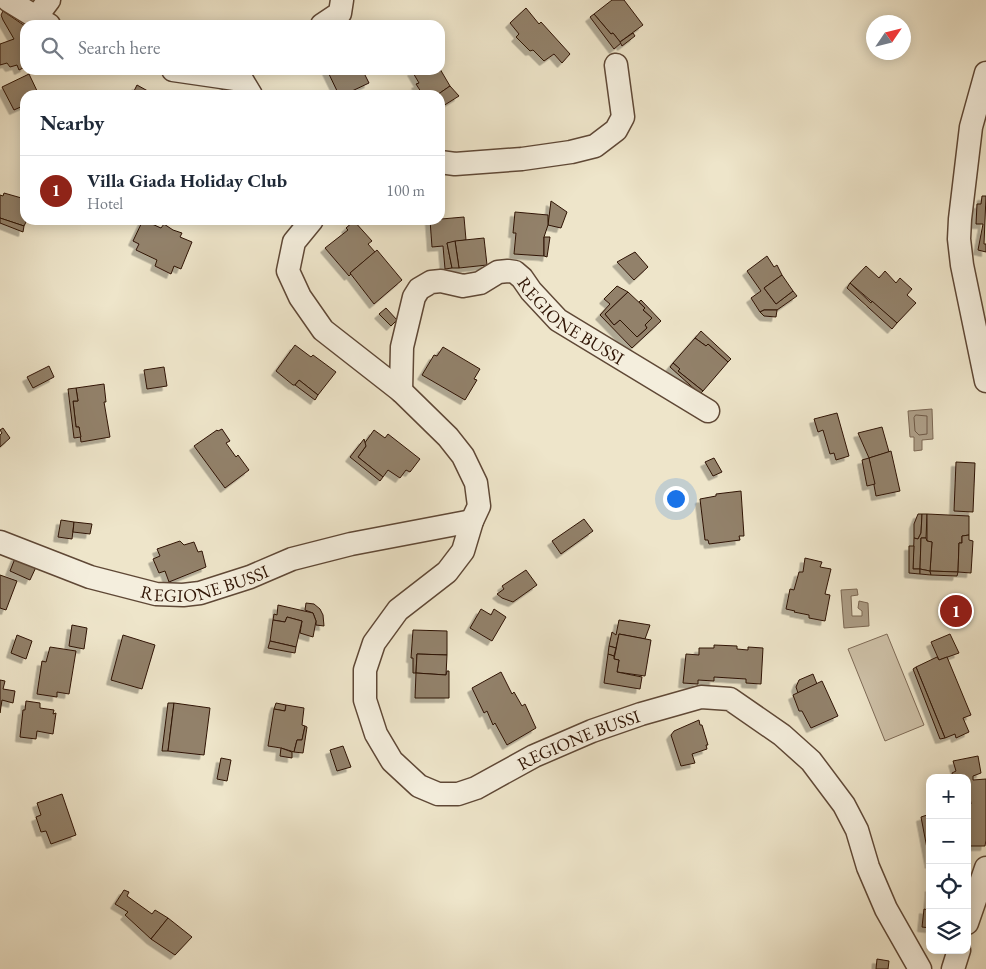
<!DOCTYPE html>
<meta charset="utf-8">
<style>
:root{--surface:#fff;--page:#f6f6f7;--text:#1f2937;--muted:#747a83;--line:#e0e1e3;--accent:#8f2418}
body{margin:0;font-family:"EB Garamond",serif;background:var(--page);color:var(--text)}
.controls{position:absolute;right:15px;bottom:15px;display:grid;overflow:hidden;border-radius:10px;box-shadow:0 2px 12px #0003}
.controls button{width:45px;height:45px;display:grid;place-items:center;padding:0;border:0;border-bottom:1px solid var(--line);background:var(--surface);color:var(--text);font:25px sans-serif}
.compass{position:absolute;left:866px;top:15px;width:45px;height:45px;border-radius:50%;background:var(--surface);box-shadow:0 2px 12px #0003;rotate:55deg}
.you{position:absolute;left:675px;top:498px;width:18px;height:18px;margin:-12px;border:4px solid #fff;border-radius:50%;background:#1a73e8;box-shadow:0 0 0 8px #1a73e833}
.badge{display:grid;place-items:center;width:32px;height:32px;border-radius:50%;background:var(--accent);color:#fff;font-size:16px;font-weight:700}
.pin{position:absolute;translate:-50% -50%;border:2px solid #fff;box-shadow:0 1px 5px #0006}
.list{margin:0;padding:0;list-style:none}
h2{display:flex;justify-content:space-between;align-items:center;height:65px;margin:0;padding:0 20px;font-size:21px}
h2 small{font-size:16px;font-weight:400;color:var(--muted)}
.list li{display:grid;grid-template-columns:32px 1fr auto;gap:15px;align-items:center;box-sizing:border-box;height:70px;padding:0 20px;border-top:1px solid var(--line)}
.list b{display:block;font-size:19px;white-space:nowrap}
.list p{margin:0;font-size:16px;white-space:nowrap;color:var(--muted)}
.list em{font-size:16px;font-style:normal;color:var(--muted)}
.icon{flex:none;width:28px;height:28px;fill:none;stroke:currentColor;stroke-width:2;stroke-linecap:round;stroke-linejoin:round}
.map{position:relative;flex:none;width:986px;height:969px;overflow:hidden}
.search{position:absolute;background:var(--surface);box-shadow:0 2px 12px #0003;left:20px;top:20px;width:425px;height:55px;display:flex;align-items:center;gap:12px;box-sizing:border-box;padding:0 18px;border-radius:15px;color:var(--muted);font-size:19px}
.panel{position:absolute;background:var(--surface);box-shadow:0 2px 12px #0003;left:20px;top:90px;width:425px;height:135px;border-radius:15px}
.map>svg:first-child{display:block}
</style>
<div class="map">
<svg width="986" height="969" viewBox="0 0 986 969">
<defs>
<filter id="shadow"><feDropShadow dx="-4.5" dy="4.5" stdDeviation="0" flood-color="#0004"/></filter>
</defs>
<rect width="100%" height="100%" fill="#eee5ca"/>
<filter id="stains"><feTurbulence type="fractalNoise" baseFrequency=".004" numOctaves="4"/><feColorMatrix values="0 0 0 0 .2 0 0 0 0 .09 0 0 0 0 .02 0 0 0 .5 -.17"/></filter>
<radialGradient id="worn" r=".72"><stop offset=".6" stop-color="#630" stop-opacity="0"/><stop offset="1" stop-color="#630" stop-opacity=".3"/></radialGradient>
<!-- green -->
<polygon fill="#cec1a8" stroke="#7e6a56" points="887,634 924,725 885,741 848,649"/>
<!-- water -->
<g fill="#ad9e87" stroke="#7b6753">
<polygon points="932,409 933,439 922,440 922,450 914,451 914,437 910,437 908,411"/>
<polygon points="857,589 858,595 851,596 852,616 862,616 862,611 858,608 859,601 868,603 869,626 844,628 841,590"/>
</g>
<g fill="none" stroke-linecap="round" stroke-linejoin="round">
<!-- shore -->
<polygon stroke="#6e5946" stroke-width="1" points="916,415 927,416 927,434 919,435 915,431 914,418"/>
</g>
<!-- building -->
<g fill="#92816b" stroke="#2f1404" filter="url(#shadow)">
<polygon points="612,0 624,0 643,25 620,42 613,33 611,34 594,14"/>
<polygon points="526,8 539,24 541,22 570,54 562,63 554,54 544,61 533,50 530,51 516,37 519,34 510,23"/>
<polygon points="3,11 25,26 25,67 19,70 17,65 10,67 7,63 0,65 0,44 14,39 3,20 1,15"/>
<polygon points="594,14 611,34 613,33 621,43 614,49 590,17"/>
<polygon points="633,33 635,36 622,46 620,42"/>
<polygon points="440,69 450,86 437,95 423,95 416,84 419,83 412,71 440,70"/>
<polygon points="327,70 365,70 366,74 365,75 369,83 352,91 353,93 349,95 339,95"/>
<polygon points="29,74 39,95 25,95 25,105 14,110 2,87"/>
<polygon points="227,81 242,89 238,95 219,95"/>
<polygon points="137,85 155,95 132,95"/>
<polygon points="450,86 459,96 443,106 440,102 440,95 437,95"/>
<polygon points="4,193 25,199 25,220 27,220 24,226 0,218 0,195 3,196"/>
<polygon points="982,196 986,196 984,244 986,244 986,252 978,250 983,224 976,224 977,204 981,204"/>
<polygon points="551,201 567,212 561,228 548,225"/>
<polygon points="515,212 548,215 548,225 544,237 544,256 514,254 516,233 513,233"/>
<polygon points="464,217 466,240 447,243 452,268 445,269 443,246 432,247 430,220"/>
<polygon points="0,218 24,226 23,232 0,223"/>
<polygon points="143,220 161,228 164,224 173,230 182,233 180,237 192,242 181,269 174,266 171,274 155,266 157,260 136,250 139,244 133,241"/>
<polygon points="354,221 372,241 368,244 375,252 350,273 351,274 349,276 325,248 348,230 346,228"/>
<polygon points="544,237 550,237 547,257 544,256"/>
<polygon points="484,238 487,265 459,268 455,241"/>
<polygon points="455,241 459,268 452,268 447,243"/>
<polygon points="377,250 402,280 374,304 350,273"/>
<polygon points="635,252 648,267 634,280 617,262"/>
<polygon points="767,256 774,267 777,265 782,275 764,288 776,304 793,291 797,296 777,310 764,310 760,312 751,298 761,291 747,271"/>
<polygon points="866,266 879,278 885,271 896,283 900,278 912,289 907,295 916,303 897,323 850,283"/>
<polygon points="782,275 793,291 776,304 764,288"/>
<polygon points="850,283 871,303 872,301 897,323 892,329 847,288"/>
<polygon points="617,286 628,292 605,314 614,325 620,320 637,337 647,328 645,325 652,318 643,310 645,308 639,302 641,300 661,321 632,348 600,315 610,304 604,299"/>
<polygon points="628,292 645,308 643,310 652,318 645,325 647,328 637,337 620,320 614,325 605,314"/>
<polygon points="386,308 397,320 391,326 379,314"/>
<polygon points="764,310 777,310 776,317 764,316 760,312"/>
<polygon points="701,331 731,359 728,362 708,344 706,346 695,338"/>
<polygon points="695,338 706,346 708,344 728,362 703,391 678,371 680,369 673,363"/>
<polygon points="295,345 311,357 313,355 336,372 318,395 299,380 295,385 293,385 276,371"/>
<polygon points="443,347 480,369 474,379 477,380 465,400 422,375 434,355 437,356"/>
<polygon points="673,363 680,369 678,371 703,391 700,394 670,367"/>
<polygon points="49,366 54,377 33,388 27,377"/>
<polygon points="164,367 167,386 147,389 144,370"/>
<polygon points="299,380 318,395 315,400 295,385"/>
<polygon points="104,384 106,402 104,402 110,437 81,442 79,427 76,427 73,401 78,401 76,388"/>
<polygon points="76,388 78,401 73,401 76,427 79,427 81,437 74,438 68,389"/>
<polygon points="837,413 849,456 836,460 834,453 830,454 823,430 818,432 814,419"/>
<polygon points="882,427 889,452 869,458 858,433"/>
<polygon points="3,428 10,438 0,447 0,435 2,433 0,430"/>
<polygon points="222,429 230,441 226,443 236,457 238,455 249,470 225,488 194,446 217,430 218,431"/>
<polygon points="374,430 385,438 388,434 420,459 410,472 406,470 400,478 388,470 383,477 358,457 366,446 364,444"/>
<polygon points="364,439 366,446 358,457 383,477 380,481 350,457"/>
<polygon points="891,451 900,491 876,496 869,458"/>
<polygon points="714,458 722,472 713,476 705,462"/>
<polygon points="869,458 875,484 867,486 862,460"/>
<polygon points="956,462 975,463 973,512 954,511"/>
<polygon points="741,491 744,536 739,536 740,540 709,544 708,540 705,540 700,499 716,496 716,494"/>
<polygon points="918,514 922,514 921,533 918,539 914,538 914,524"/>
<polygon points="922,514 927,514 926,538 921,538 920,569 913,569 914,538 918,539 921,533"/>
<polygon points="927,514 969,516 969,535 962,536 962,543 959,543 958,572 930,571 932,542 927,541"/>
<polygon points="584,519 593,531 561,554 552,541"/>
<polygon points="61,520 74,522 72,539 58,537"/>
<polygon points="74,522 92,524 90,534 73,532"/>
<polygon points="969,535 969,540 973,541 971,573 958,572 959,543 962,543 962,536"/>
<polygon points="921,538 926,538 927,541 932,542 930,571 920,569"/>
<polygon points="180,541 184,545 194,542 198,552 202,551 206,567 169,582 165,571 159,573 153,559 160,556 157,549"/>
<polygon points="909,546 914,546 913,569 920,569 920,574 909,573"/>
<polygon points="16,556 37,565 30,580 10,571"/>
<polygon points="805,558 822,562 820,567 831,569 825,594 830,595 825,621 809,618 809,615 794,612 795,611 786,609 790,589 794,590 799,572 803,572"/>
<polygon points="920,569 930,571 931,575 920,574"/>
<polygon points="526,570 537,585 513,602 502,598 497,594 504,589 502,586"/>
<polygon points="930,571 958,572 957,576 931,575"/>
<polygon points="0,575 17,581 6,610 0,608"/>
<polygon points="306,603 314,604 320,609 323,615 324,626 316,625 316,621 313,613 305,610"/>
<polygon points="278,605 313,613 316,621 313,637 300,633 302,621 287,617 285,622 273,620 274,614 277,615"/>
<polygon points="481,609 491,615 494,609 506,617 492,641 470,628"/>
<polygon points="287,617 302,621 296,647 270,641 273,620 285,622"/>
<polygon points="619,620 650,625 645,639 619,634 616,648 609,646 612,632 616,635"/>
<polygon points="72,625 87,628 84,649 69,646"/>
<polygon points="413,630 447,631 447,655 417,654 416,673 413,673 413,658 411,658"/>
<polygon points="619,634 651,640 645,676 617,672 619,660 614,659"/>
<polygon points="950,634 959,653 939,660 931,642"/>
<polygon points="17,635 32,641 26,659 11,653"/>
<polygon points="123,635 155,645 142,689 111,680"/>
<polygon points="270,641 296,647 295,653 268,648"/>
<polygon points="714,645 737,646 737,649 748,650 748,647 763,648 761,684 746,683 746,679 714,677 714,681 698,680 698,684 683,683 686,654 699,655 699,648 714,648"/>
<polygon points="609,646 616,648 614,656 608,654"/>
<polygon points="50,647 76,651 69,694 57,692 57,697 37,694 42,661 46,662"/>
<polygon points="417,654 447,655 446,675 416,673"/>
<polygon points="608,654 614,656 614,659 619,660 617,672 642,677 640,689 604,683"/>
<polygon points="937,657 939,660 947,657 971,715 963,718 969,732 956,738 955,734 945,738 916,667"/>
<polygon points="916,667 945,738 940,739 913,669"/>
<polygon points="447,671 449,671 449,698 415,698 416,673 446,675"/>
<polygon points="501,672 512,694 514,692 522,706 525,704 536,728 507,745 495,723 493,725 487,711 484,713 472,688"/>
<polygon points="813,674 817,684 798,693 796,687 799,680"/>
<polygon points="0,680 5,681 3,689 15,691 13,703 2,700 0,713"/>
<polygon points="822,681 838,716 811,728 802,711 799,711 793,695"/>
<polygon points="26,701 40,703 40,708 54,710 53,714 56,713 53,734 37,731 36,739 20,737 23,710 25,710"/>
<polygon points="168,703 174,703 168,751 162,751"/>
<polygon points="174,703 210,708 204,755 168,751"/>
<polygon points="276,703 286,705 285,711 274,709"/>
<polygon points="286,705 304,708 302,725 305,726 302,740 297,740 294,752 281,748 268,746 274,709 285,711"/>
<polygon points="699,720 700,725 702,725 708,745 706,745 707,749 692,754 695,763 681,766 671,735 674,731"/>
<polygon points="305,726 307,727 303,753 294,752 297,740 302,740"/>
<polygon points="343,746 351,767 337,771 330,750"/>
<polygon points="281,748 292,752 292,758 280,756"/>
<polygon points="978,756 981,773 973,776 973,780 986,779 986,840 985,846 967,846 967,804 971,804 967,778 954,778 952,773 956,771 953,761"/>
<polygon points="221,758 231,760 227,781 217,779"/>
<polygon points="62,794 76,835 51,844 46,831 41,832 36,817 41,815 37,803"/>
<polygon points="930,814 930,864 921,817"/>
<polygon points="930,887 930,928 922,927 924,909 928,910"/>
<polygon points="124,890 129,892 127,896 152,914 155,910 168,918 151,939 125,915 128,912 115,904"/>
<polygon points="168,918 192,937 175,955 151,939"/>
<polygon points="877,959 889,961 888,969 876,969"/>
</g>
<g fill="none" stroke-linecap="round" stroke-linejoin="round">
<defs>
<g id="minor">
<polyline points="8,0 49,25"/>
<polyline points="37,16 49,0"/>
<polyline points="322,25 340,13 342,0"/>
<polyline points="173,70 242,80 251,95"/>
<polyline points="986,73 971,127 960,219 959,239 962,265 986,381"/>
<polyline points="440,162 455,164 522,159 571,152 595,146 616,130 623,117 616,65"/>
<path id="s1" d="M312 220 294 242 288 271 300 297 323 330 401 391 448 437 463 456 476 483 479 506 472 521 463 551 447 572 398 610 374 643 365 670V700L376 734 392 761 419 786 438 794H458L476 788 534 756 592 731 641 714 701 697 730 699 782 735 811 761 844 805 857 830 868 867 886 909 920 969"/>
<path id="s2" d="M401 391 402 347 414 297 419 289 431 282 441 281 463 286 480 283 498 272 508 271 515 272 522 278 531 291 558 320 708 411"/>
<path id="s3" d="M0 542 90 577 156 594 183 595 200 593 250 577 292 559 351 544 472 521"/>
<polyline points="967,923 986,868"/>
<polyline points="953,969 959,950"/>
</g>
</defs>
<!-- minor casing -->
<use href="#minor" stroke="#5f4836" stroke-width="25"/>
<!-- minor -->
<use href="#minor" stroke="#f4eedd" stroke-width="22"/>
</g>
<g text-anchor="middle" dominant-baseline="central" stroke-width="4" stroke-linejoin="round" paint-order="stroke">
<!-- street labels -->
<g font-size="18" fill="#2f1404" stroke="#f4eedd">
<text stroke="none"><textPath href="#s2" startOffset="282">REGIONE BUSSI</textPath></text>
<text stroke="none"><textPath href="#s3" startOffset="215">REGIONE BUSSI</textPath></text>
<text stroke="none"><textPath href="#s1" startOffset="882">REGIONE BUSSI</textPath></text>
</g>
</g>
<rect width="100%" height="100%" filter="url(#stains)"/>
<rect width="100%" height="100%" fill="url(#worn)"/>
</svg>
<div class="controls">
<button>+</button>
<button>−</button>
<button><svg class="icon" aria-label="locate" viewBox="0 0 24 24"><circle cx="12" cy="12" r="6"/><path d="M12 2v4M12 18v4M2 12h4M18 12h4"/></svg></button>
<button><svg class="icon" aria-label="layers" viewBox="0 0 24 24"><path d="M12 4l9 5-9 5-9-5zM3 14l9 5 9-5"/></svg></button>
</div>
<svg class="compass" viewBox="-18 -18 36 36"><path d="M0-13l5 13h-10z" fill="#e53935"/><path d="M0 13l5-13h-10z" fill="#747a83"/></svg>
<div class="you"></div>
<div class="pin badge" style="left:956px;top:611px">1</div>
<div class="search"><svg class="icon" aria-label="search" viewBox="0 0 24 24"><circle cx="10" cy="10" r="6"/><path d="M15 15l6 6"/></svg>Search here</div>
<section class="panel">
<h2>Nearby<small></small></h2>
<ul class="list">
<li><span class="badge">1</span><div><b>Villa Giada Holiday Club</b><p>Hotel</p></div><em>100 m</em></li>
</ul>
</section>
</div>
